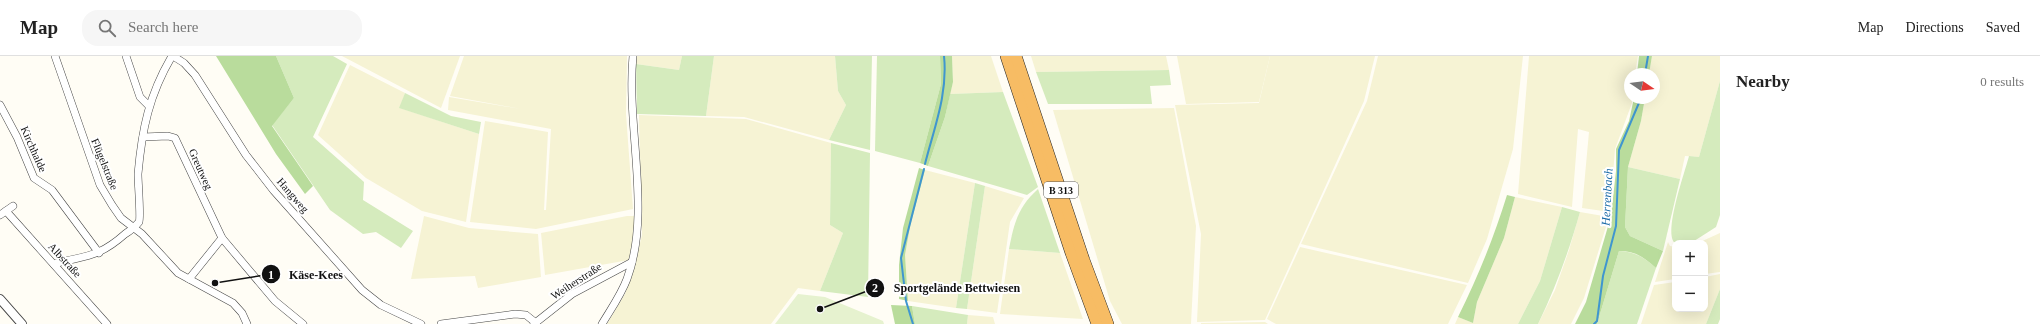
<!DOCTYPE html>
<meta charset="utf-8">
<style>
:root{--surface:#fff;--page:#f6f6f6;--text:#222;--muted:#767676;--line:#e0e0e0}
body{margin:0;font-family:"Times New Roman",serif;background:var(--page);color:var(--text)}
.controls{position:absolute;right:12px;bottom:12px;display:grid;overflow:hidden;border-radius:8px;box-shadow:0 4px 16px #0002}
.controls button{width:36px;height:36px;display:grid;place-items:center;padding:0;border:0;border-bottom:1px solid var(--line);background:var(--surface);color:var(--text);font:20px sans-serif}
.compass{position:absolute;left:1624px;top:12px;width:36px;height:36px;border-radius:50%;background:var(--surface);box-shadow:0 4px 16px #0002;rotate:103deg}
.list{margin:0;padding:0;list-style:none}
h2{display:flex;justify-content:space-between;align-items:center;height:52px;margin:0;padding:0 16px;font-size:17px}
h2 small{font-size:13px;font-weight:400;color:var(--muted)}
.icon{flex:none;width:22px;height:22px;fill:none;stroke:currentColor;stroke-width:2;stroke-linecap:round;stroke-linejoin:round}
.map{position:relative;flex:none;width:1720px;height:268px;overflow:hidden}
header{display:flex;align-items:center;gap:24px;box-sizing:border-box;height:56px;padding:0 20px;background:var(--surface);border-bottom:1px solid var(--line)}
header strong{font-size:19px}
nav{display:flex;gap:22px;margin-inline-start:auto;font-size:14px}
.search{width:280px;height:36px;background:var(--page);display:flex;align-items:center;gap:10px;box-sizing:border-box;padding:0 14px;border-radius:16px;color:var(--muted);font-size:15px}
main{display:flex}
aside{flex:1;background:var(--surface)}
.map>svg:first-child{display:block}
</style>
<header>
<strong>Map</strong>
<div class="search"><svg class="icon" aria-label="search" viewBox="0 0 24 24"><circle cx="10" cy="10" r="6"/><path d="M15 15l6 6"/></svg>Search here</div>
<nav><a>Map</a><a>Directions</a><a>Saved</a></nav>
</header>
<main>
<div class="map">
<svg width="1720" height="268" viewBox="0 0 1720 268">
<rect width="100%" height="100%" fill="#fffdf5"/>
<!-- farmland -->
<g fill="#f6f3d4">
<polygon points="342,0 460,0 441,52"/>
<polygon points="464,0 627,0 626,58 633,153 536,173 470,166 485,65 548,76 544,154 546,154 551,73 448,54 449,41 521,53 450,40"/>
<polygon points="636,0 682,0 679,14 636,8"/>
<polygon points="714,0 835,0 838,35 846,49 829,84 744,61 706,60"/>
<polygon points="952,0 991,0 1003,36 950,38 953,26"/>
<polygon points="1031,0 1166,0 1169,14 1036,16"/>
<polygon points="1177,0 1270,0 1259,46 1186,48"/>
<polygon points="1270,0 1375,0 1364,45 1265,264 1197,266 1201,178 1175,49 1259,47"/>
<polygon points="1378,0 1523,0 1513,93 1487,183 1468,227 1301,188 1367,45"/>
<polygon points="1529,0 1638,0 1635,18 1630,18 1630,42 1632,42 1632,47 1615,93 1610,156 1582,152 1589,76 1578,73 1572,151 1518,138"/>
<polygon points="1652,0 1720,0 1720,25 1699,101 1685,100 1680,123 1628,111 1641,65 1645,42 1654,42 1654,18 1649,18"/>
<polygon points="350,9 405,37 400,52 479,78 466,166 422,155 366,122 318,79"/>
<polygon points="1174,52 1196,170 1191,268 1122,268 1110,245 1053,54"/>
<polygon points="639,59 746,63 831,87 830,169 843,177 820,235 798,232 771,268 607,268 625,238 635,207 642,179"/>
<polygon points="925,114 975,127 956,252 908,245 905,199 910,171"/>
<polygon points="985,130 1024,142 1010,166 997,257 967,253"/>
<polygon points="1515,141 1562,151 1540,225 1518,268 1455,268 1458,261 1473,267 1477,246 1504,182"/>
<polygon points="1580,156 1609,161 1584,242 1571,268 1538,268 1555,234 1569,194"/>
<polygon points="424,160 469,172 538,178 541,221 478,232 475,220 411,223"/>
<polygon points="627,160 635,160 635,175 629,204 545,219 541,177"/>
<polygon points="1720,177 1720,216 1705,218 1705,187 1698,187"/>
<polygon points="1668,186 1670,190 1675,191 1675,223 1655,226"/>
<polygon points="1300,191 1467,229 1448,268 1276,268 1267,263"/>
<polygon points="1009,193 1060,197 1083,263 1000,258"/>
<polygon points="1720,218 1720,233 1706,268 1641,268 1654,229 1675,226 1675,253 1705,253 1705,221"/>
<polygon points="968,259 993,261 995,268 967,268"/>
<polygon points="1265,266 1268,268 1201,268 1201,267"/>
</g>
<!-- green -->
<g fill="#d5ebbd">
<polygon points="276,0 333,0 347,8 313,81 364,126 363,144 413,175 401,192 376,176 363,178 330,154 272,69 294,42"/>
<polygon points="682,0 714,0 706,60 637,58 636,8 679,14"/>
<polygon points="835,0 872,0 870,94 829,84 846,49 838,35"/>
<polygon points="877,0 940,0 941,28 920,107 875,95"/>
<polygon points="1169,14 1171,29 1150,30 1152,48 1048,48 1036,16"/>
<path d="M1720 25V159L1716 171 1691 187H1675C1663 177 1685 116 1689 100L1699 101Z"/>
<polygon points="1003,36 1038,131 1027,139 928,110 945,61 950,38"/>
<polygon points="405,37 451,60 481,66 479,78 399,52"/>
<polygon points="831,87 870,97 868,241 820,235 843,177 830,169"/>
<polygon points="1628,111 1680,123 1663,195 1630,180 1625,171"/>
<polygon points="975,127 985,130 967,253 956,252"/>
<path d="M1038 133 1060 197 1009 193C1014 167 1018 151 1038 133Z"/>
<path d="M1562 151 1580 156C1569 195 1556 231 1538 268H1518L1540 225Z"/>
<path d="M1619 195C1635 196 1644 201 1656 212L1637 268H1597Z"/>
<polygon points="1720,233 1720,263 1718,268 1706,268"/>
<polygon points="912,250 968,259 967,268 915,268"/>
</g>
<!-- forest -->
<g fill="#b9dc9c">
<polygon points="216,0 276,0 294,42 272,70 313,130 305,138 276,98"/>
<polygon points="940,0 952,0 953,26 945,61 928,110 920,107 941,28"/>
<polygon points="1639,0 1652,0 1649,18 1637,18"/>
<path d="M1634 42H1645L1641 65 1628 111 1625 171 1630 180 1663 195 1656 212C1644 201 1635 195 1619 195L1597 268H1575L1586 246 1611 160 1616 115V93L1629 65Z"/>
<polygon points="919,112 925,114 910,171 905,199 908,245 899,243 899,209 903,172"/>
<path d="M1507 139 1515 141 1504 182 1477 246 1473 267 1458 261C1478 221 1494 181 1507 139Z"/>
<polygon points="891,249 912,250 915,268 895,268"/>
</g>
<!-- pitch -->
<polygon fill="#e6f2cf" points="798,238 825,241 883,265 884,268 775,268"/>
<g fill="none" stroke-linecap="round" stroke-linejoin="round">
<!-- stream -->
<g stroke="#3f96cf" stroke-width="2">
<polyline points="1645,18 1648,0"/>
<path d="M925 108C934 72 948 38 944 0"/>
<polyline points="913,268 906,245 901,202 924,113"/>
<polyline points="1594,268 1597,265 1603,220 1616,170 1619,94 1641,42"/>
</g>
<defs>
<g id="minor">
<polyline points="55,0 93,109 100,129 112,149 121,162 142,178 178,217 233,247 242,257 247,268"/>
<polyline points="126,0 140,41 149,50"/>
<polyline points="173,0 184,7 195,19 246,99 274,135 362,234 381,249 421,268"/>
<polyline points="0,49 17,81 34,122 52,134 99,197"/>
<polyline points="143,81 168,80 175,82 222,182 275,245 303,268"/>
<polyline points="6,155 107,268"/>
<polyline points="0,159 13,150"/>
<path d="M54 208C86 199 98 202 125 178 130 175 135 171 139 166 141 162 138 127 138 118 142 73 149 39 172 0"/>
<polyline points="189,223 222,182"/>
<polyline points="441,268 515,258 526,259 536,267"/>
<polyline points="534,268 572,238 632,206"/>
<path d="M602 268C611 253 621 239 627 223 652 156 626 71 633 0"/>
</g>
<polyline id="tertiary" points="0,243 22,268"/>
<g id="trunk">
<polyline points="1006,0 1071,197 1097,268"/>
<polyline points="1016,0 1084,204 1108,268"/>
</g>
</defs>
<!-- minor casing -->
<use href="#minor" stroke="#444" stroke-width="8"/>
<!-- tertiary casing -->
<use href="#tertiary" stroke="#444" stroke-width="10"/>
<!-- trunk casing -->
<use href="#trunk" stroke="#222" stroke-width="12"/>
<!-- minor -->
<use href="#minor" stroke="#fff" stroke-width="7"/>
<!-- tertiary -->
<use href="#tertiary" stroke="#fff" stroke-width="8"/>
<!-- trunk -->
<use href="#trunk" stroke="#f7bc64" stroke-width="11"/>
</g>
<g text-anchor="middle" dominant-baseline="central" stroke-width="4" stroke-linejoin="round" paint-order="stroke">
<!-- shield labels -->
<rect fill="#fff" stroke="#585858" stroke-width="1" x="1044" y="126" width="34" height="16" rx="3"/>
<g font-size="10" font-weight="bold" fill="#111">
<text x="1061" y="134">B 313</text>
</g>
<!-- street labels -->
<g font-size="11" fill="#111" stroke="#fff">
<text transform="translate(34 93) rotate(66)">Kirchhalde</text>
<text transform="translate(105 108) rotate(68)">Flügelstraße</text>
<text transform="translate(201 113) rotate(66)">Greutweg</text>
<text transform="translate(293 139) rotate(49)">Hangweg</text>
<text transform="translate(65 204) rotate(47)">Albstraße</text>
<text transform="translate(576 225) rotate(-33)">Weiherstraße</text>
</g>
<!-- water labels -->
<g font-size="12" font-style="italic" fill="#1768a6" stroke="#fff">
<text transform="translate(1607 141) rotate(-87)">Herrenbach</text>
</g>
</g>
<!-- callouts -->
<path fill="none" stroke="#111" stroke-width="1.5" d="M215 227L271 218M820 253L875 232"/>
<g fill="#111" stroke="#fff" stroke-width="1.5">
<circle cx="215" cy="227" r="4"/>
<circle cx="820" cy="253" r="4"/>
<circle cx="271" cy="218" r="10"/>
<circle cx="875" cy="232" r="10"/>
</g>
<g font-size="12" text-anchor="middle" font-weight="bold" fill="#fff">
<text x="271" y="223">1</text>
<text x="875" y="236">2</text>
</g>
<g font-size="12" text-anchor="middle" font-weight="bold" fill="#111" stroke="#fff" stroke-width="4" stroke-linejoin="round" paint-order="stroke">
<text x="316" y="223">Käse-Kees</text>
<text x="957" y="236">Sportgelände Bettwiesen</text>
</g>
</svg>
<div class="controls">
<button>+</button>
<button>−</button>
</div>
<svg class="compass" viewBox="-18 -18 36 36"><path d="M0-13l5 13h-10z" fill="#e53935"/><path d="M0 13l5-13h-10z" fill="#767676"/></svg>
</div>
<aside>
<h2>Nearby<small>0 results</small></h2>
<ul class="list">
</ul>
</aside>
</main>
